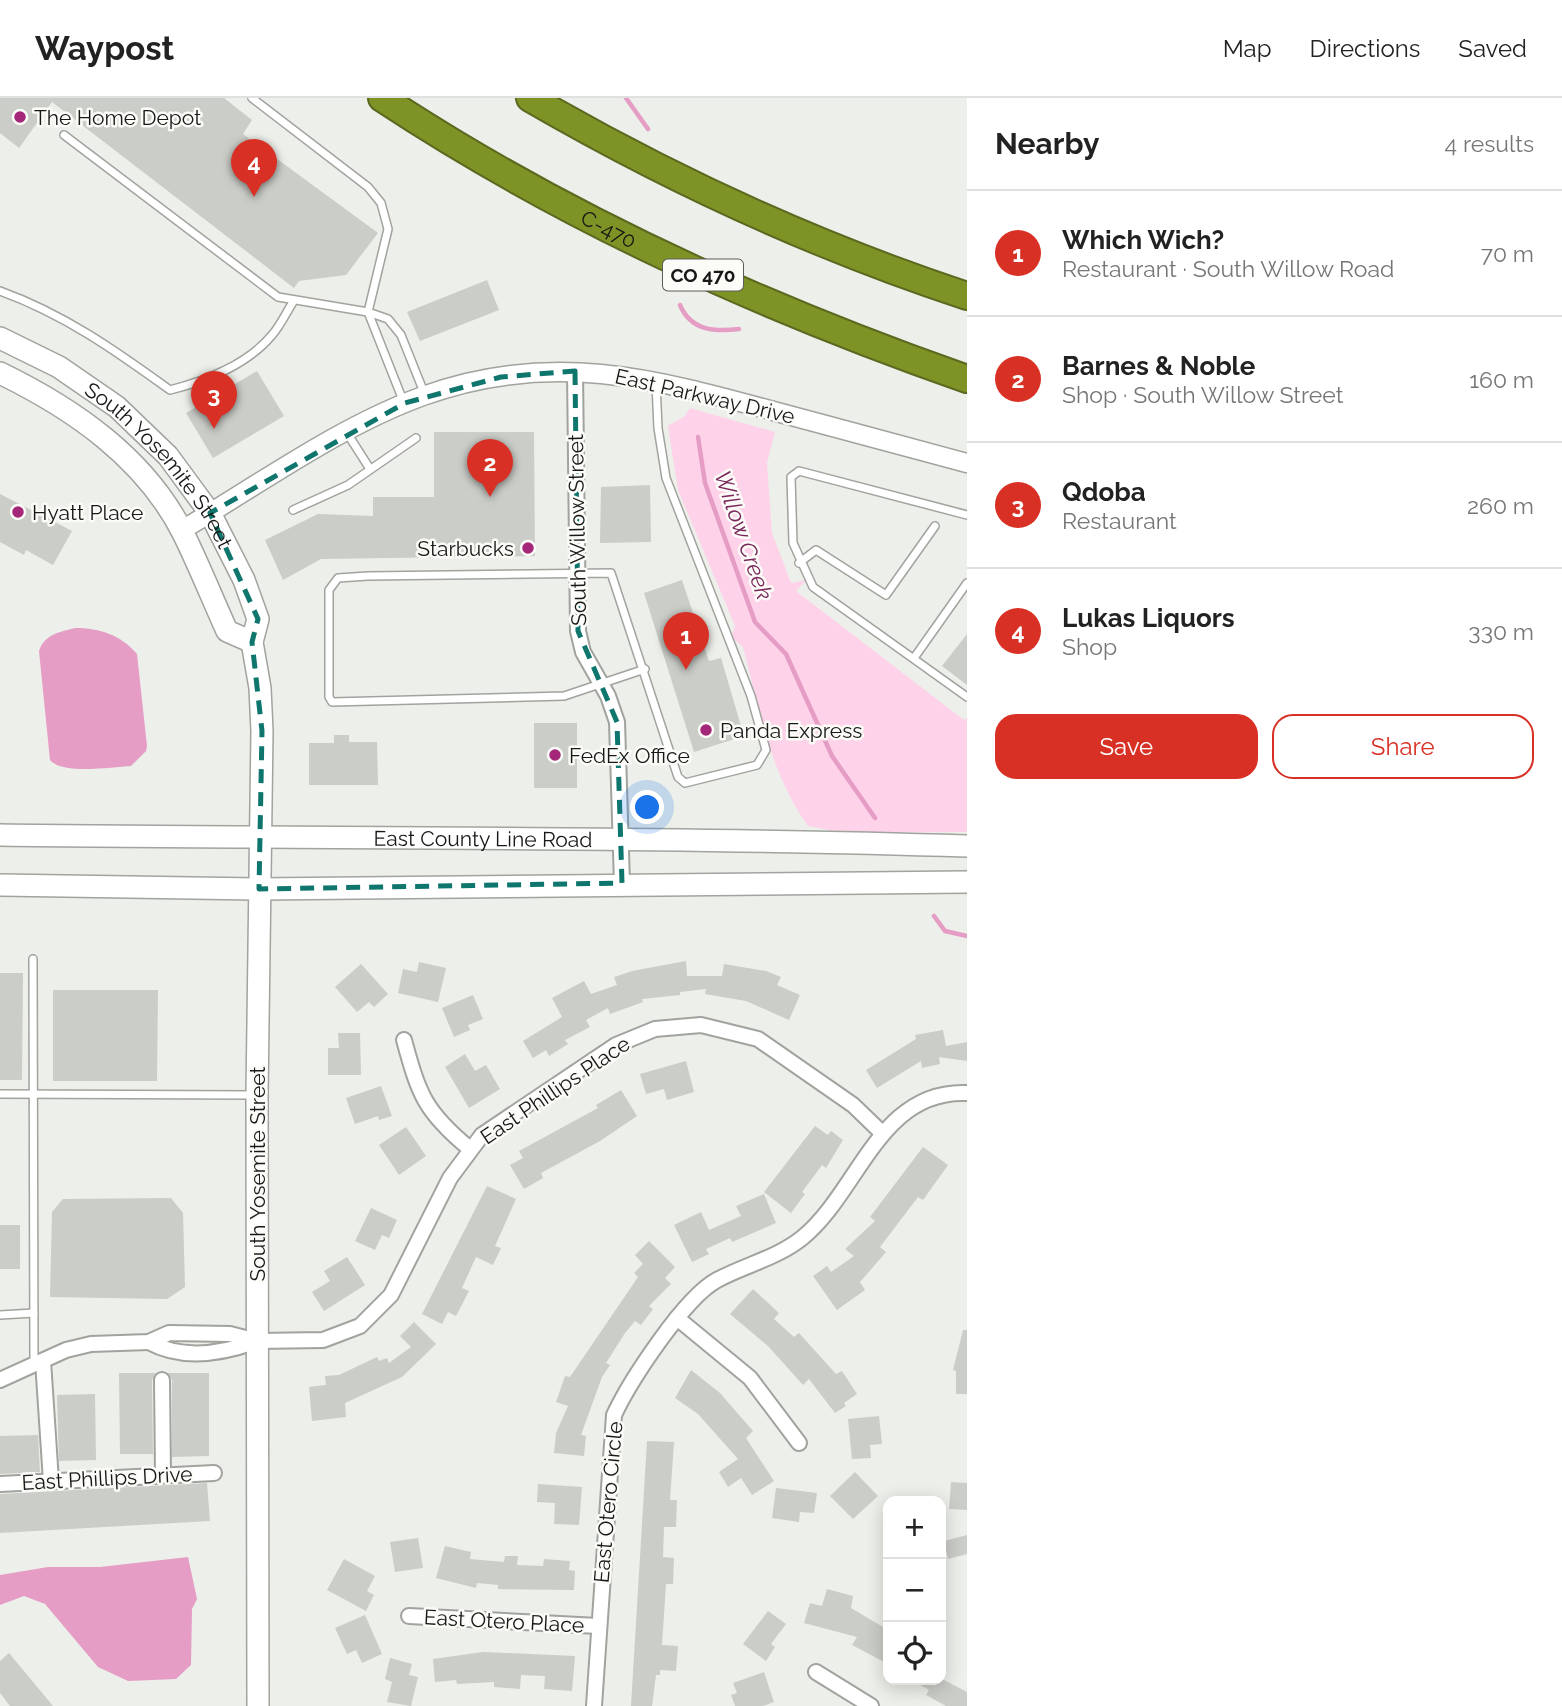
<!DOCTYPE html>
<meta charset="utf-8">
<style>
:root{--surface:#fff;--page:#f6f6f6;--text:#222;--muted:#767676;--line:#e0e0e0;--accent:#d93025}
body{margin:0;font-family:Raleway,sans-serif;background:var(--page);color:var(--text)}
.controls{position:absolute;right:21px;bottom:21px;display:grid;overflow:hidden;border-radius:14px;box-shadow:0 4px 18px #0003}
.controls button{width:63px;height:63px;display:grid;place-items:center;padding:0;border:0;border-bottom:2px solid var(--line);background:var(--surface);color:var(--text);font:35px sans-serif}
.you{position:absolute;left:648px;top:710px;width:24px;height:24px;margin:-18px;border:5px solid #fff;border-radius:50%;background:#1a73e8;box-shadow:0 0 0 10px #1a73e833}
.badge{display:grid;place-items:center;width:46px;height:46px;border-radius:50%;background:var(--accent);color:#fff;font-size:23px;font-weight:700}
.pin{position:absolute;translate:-50% -58px;filter:drop-shadow(0 2px 4px #0008)}
.pin::after{content:'';position:absolute;top:37px;width:24px;height:21px;background:inherit;clip-path:polygon(0 0,100% 0,50% 100%)}
.list{margin:0;padding:0;list-style:none}
h2{display:flex;justify-content:space-between;align-items:center;height:91px;margin:0;padding:0 28px;font-size:30px}
h2 small{font-size:23px;font-weight:400;color:var(--muted)}
.list li{display:grid;grid-template-columns:46px 1fr auto;gap:21px;align-items:center;box-sizing:border-box;height:126px;padding:0 28px;border-top:2px solid var(--line)}
.list b{display:block;font-size:26px;white-space:nowrap}
.list p{margin:0;font-size:23px;white-space:nowrap;color:var(--muted)}
.list em{font-size:23px;font-style:normal;color:var(--muted)}
.actions{display:flex;gap:14px;padding:21px 28px}
.actions a{flex:1;padding:16px 0;border:2px solid var(--accent);border-radius:21px;text-align:center;font-size:24px;color:var(--accent)}
.actions .main{background:var(--accent);color:#fff}
.icon{flex:none;width:38px;height:38px;fill:none;stroke:currentColor;stroke-width:2;stroke-linecap:round;stroke-linejoin:round}
.map{position:relative;flex:none;width:967px;height:1608px;overflow:hidden}
header{display:flex;align-items:center;gap:42px;box-sizing:border-box;height:98px;padding:0 35px;background:var(--surface);border-bottom:2px solid var(--line)}
header strong{font-size:33px}
nav{display:flex;gap:38px;margin-inline-start:auto;font-size:24px}
main{display:flex}
aside{flex:1;background:var(--surface)}
.map>svg:first-child{display:block}
</style>
<header>
<strong>Waypost</strong>
<nav><a>Map</a><a>Directions</a><a>Saved</a></nav>
</header>
<main>
<div class="map">
<svg width="967" height="1608" viewBox="0 0 967 1608">
<rect width="100%" height="100%" fill="#edefea"/>
<!-- green -->
<path fill="#fed2e9" d="M690 310 775 334 767 365 772 435 791 485 806 482 796 493 964 622 967 620V734L844 735 808 728C770 675 759 611 743 549L731 539 735 528 678 392 668 328 685 318Z"/>
<!-- water -->
<g fill="#e59dc5">
<path d="M75 530C100 530 121 537 137 556L147 648 146 653 131 668C112 669 62 677 50 662L39 553C44 537 59 534 75 530Z"/>
<polygon points="188,1459 197,1501 192,1511 191,1567 176,1581 128,1583 98,1569 45,1506 24,1498 0,1507 0,1477 48,1469 100,1469"/>
</g>
<g fill="none" stroke-linecap="round" stroke-linejoin="round">
<!-- stream -->
<g stroke="#e59dc5" stroke-width="4.5">
<polyline points="626,0 648,31"/>
<path d="M680 207C691 233 715 234 739 231"/>
<polyline points="698,339 705,385 755,524 786,556 832,658 875,720"/>
<polyline points="934,818 945,833 967,838"/>
</g>
</g>
<!-- building -->
<g fill="#cbcdc8">
<polygon points="0,0 224,0 252,22 243,36 378,135 346,177 299,183 294,190 52,4 19,50 0,35"/>
<polygon points="487,182 499,212 420,243 407,214"/>
<polygon points="257,273 284,318 213,360 186,315"/>
<polygon points="434,334 534,334 535,458 321,461 283,482 265,442 318,416 373,418 373,399 434,399"/>
<polygon points="650,387 651,444 600,445 601,389"/>
<polygon points="0,396 72,433 53,467 26,452 24,457 0,444"/>
<polygon points="682,482 709,563 721,560 744,638 694,654 644,495"/>
<polygon points="967,536 967,587 942,568"/>
<rect x="534" y="625" width="43" height="65"/>
<polygon points="334,637 349,637 349,644 377,644 378,687 309,687 309,645 334,645"/>
<polygon points="686,863 687,878 722,878 724,866 766,873 781,879 777,887 800,897 789,922 746,903 705,896 706,891 680,894 680,897 642,901 643,904 610,916 608,910 586,922 590,929 565,942 568,946 549,958 546,952 533,960 523,943 562,919 552,900 584,883 591,896 617,887 614,879 632,873"/>
<polygon points="419,864 446,870 438,904 398,895 403,871 417,874"/>
<polygon points="361,866 388,896 374,909 369,904 357,914 335,889"/>
<polygon points="0,875 23,875 22,982 0,982"/>
<polygon points="53,892 158,892 157,983 53,983"/>
<polygon points="473,897 483,921 468,927 470,932 454,939 442,910"/>
<polygon points="943,932 946,948 967,944 967,963 939,959 940,966 922,970 921,963 877,990 866,972 916,941 915,937"/>
<polygon points="338,935 360,935 361,977 328,977 328,950 339,950"/>
<polygon points="465,956 475,973 486,967 500,991 469,1010 445,969"/>
<polygon points="686,963 694,994 667,1002 664,991 646,996 640,976"/>
<polygon points="381,988 392,1018 379,1022 378,1018 355,1026 346,1000"/>
<polygon points="621,992 637,1018 600,1043 541,1075 543,1080 524,1091 510,1067 523,1060 519,1053 598,1010 596,1007"/>
<polygon points="815,1028 828,1037 831,1033 843,1042 826,1070 822,1067 802,1094 805,1096 791,1115 764,1094"/>
<polygon points="406,1029 426,1058 399,1077 379,1047"/>
<polygon points="923,1049 948,1067 923,1102 918,1099 880,1149 886,1154 860,1184 865,1192 837,1212 813,1178 827,1168 831,1174 854,1158 845,1151 875,1123 870,1119"/>
<polygon points="487,1088 516,1101 495,1148 501,1150 493,1167 476,1159 462,1190 469,1193 456,1218 448,1214 442,1226 422,1216"/>
<polygon points="764,1096 776,1125 732,1144 730,1140 706,1151 709,1156 692,1164 674,1127 701,1114 709,1132 741,1118 736,1108"/>
<polygon points="171,1100 183,1115 185,1189 167,1201 50,1199 52,1114 63,1101"/>
<polygon points="371,1110 397,1122 389,1140 382,1137 375,1152 355,1143"/>
<rect x="0" y="1127" width="20" height="44"/>
<polygon points="649,1143 675,1169 665,1180 671,1186 649,1208 653,1211 641,1227 635,1223 625,1235 606,1265 610,1267 602,1279 581,1337 586,1338 584,1358 554,1355 556,1335 568,1308 556,1304 565,1278 570,1279 638,1179 634,1175 643,1166 635,1157"/>
<polygon points="347,1159 365,1187 324,1213 312,1194 330,1183 324,1173"/>
<polygon points="753,1191 779,1215 774,1221 794,1239 799,1235 836,1276 842,1273 857,1296 844,1305 846,1308 835,1315 809,1281 803,1287 768,1248 730,1216"/>
<polygon points="414,1224 436,1246 402,1279 345,1305 346,1319 312,1323 309,1289 326,1287 325,1278 339,1277 377,1259 379,1263 387,1260 389,1265 411,1249 400,1238"/>
<polygon points="963,1232 967,1232 967,1296 956,1296 956,1273 953,1272"/>
<polygon points="691,1272 720,1295 753,1333 746,1340 774,1383 752,1397 741,1380 728,1389 719,1374 738,1361 698,1316 675,1300"/>
<polygon points="119,1275 156,1275 152,1282 153,1356 120,1356"/>
<polygon points="168,1275 209,1275 209,1358 172,1359 172,1282"/>
<polygon points="95,1296 96,1362 59,1363 57,1297"/>
<polygon points="879,1318 882,1346 870,1347 871,1360 852,1361 848,1321"/>
<polygon points="38,1337 40,1374 0,1376 0,1338"/>
<polygon points="647,1343 674,1344 670,1402 677,1402 676,1429 664,1429 663,1459 674,1460 673,1486 666,1486 662,1547 678,1548 676,1573 660,1572 660,1577 656,1577 652,1608 631,1608"/>
<polygon points="855,1374 878,1398 853,1421 830,1398"/>
<polygon points="951,1384 967,1385 967,1412 949,1411"/>
<polygon points="207,1385 210,1423 0,1435 0,1396"/>
<polygon points="538,1386 582,1389 579,1427 554,1426 555,1405 537,1404"/>
<polygon points="776,1390 817,1395 814,1415 800,1414 799,1424 772,1420"/>
<polygon points="967,1437 967,1456 948,1461 944,1443"/>
<polygon points="418,1440 423,1470 395,1474 390,1444"/>
<polygon points="445,1448 471,1454 470,1461 504,1464 505,1458 518,1458 517,1467 543,1468 544,1461 570,1463 569,1472 575,1473 574,1492 498,1491 498,1487 477,1485 476,1490 436,1480"/>
<polygon points="344,1461 375,1478 367,1493 374,1497 366,1513 327,1492"/>
<polygon points="827,1491 853,1498 851,1510 888,1532 888,1566 852,1547 857,1539 804,1525 810,1505 822,1508"/>
<polygon points="768,1513 786,1526 771,1546 775,1549 766,1563 743,1546"/>
<polygon points="365,1517 382,1556 362,1565 356,1552 347,1556 335,1530"/>
<polygon points="483,1554 575,1558 572,1593 544,1591 545,1578 521,1577 520,1591 494,1589 494,1584 457,1586 456,1582 435,1584 433,1561"/>
<polygon points="9,1555 53,1608 10,1608 0,1595 0,1563"/>
<polygon points="390,1560 412,1566 409,1577 418,1579 411,1608 387,1604 392,1584 385,1581"/>
<polygon points="764,1574 774,1604 763,1608 735,1608 731,1597 737,1595 733,1585"/>
<polygon points="912,1582 944,1582 967,1594 967,1608 946,1608 926,1597 929,1592"/>
</g>
<g fill="none" stroke-linecap="round" stroke-linejoin="round">
<defs>
<g id="service">
<polyline points="252,0 368,89 381,105 388,131 368,214 404,305"/>
<polyline points="64,37 278,199 368,214 388,221 401,237 425,297"/>
<path d="M0 193C64 216 116 253 170 292 206 283 248 266 272 237 280 228 286 215 293 204"/>
<polyline points="347,335 370,371"/>
<polyline points="293,412 348,387 416,340"/>
<polyline points="967,417 799,373 791,379 793,445 813,489 967,599"/>
<polyline points="799,465 816,452 886,497 935,428"/>
<polyline points="914,560 967,485"/>
<polyline points="645,571 564,598 332,604 329,599 329,492 338,480 368,478 611,475 678,679 685,685 757,667 766,652 751,598 666,380 658,330 656,286"/>
<polyline points="33,861 34,1266"/>
<polyline points="0,996 253,997"/>
<polyline points="0,1217 34,1215"/>
</g>
<g id="minor">
<polyline points="575,273 578,533 583,554 608,598 617,624 622,785"/>
<path d="M404 942C419 997 425 1014 470 1051"/>
<polyline points="677,1220 750,1280 799,1345"/>
<path d="M149 1244C182 1262 222 1256 257 1243"/>
<polyline points="43,1263 51,1383"/>
<polyline points="0,1282 66,1252 91,1246 149,1244 169,1235 230,1236 257,1243 323,1242 360,1228 391,1197 450,1080 482,1037 616,947 655,931 701,927 758,941 853,1007 882,1035"/>
<polyline points="162,1282 163,1377"/>
<polyline points="0,1386 214,1375"/>
<polyline points="409,1518 598,1528"/>
<polyline points="816,1574 871,1608"/>
<path d="M594 1608 614 1317C630 1283 684 1200 717 1182 745 1167 777 1160 802 1140 859 1094 879 991 967 995"/>
</g>
<path id="tertiary" d="M182 432C260 386 338 329 423 298 550 252 653 280 777 314 840 331 904 348 967 365"/>
<g id="secondary">
<path id="s1" d="M0 240 59 269 117 309 168 358 210 415 244 482 258 521 252 544 260 590 262 633 257 997 258 1608"/>
<path d="M0 275C74 311 145 360 183 435 199 467 212 500 227 533L252 544"/>
<path id="s2" d="M0 737C322 741 645 738 967 748"/>
<polyline points="0,787 259,791 967,784"/>
</g>
<g id="motorway">
<path id="s3" d="M382 0C564 120 761 209 967 281"/>
<path d="M530 0C668 80 815 148 967 198"/>
</g>
</defs>
<!-- service casing -->
<use href="#service" stroke="#a1a39e" stroke-width="10"/>
<!-- minor casing -->
<use href="#minor" stroke="#a1a39e" stroke-width="18"/>
<!-- tertiary casing -->
<use href="#tertiary" stroke="#a1a39e" stroke-width="21"/>
<!-- secondary casing -->
<use href="#secondary" stroke="#a1a39e" stroke-width="24"/>
<!-- motorway casing -->
<use href="#motorway" stroke="#5a6820" stroke-width="30"/>
<!-- service -->
<use href="#service" stroke="#fff" stroke-width="7"/>
<!-- minor -->
<use href="#minor" stroke="#fff" stroke-width="14"/>
<!-- tertiary -->
<use href="#tertiary" stroke="#fff" stroke-width="18"/>
<!-- secondary -->
<use href="#secondary" stroke="#fff" stroke-width="21"/>
<!-- motorway -->
<use href="#motorway" stroke="#7e9325" stroke-width="26"/>
</g>
<!-- marked area -->
<path fill="none" stroke="#0f766e" stroke-width="5" stroke-dasharray="14 9" stroke-linejoin="round" d="M575 273 578 533 617 624 622 785 259 791 262 633 252 544 258 521 210 415 405 305 501 279Z"/>
<!-- markers -->
<g fill="#a42779" stroke="#fbfcf7" stroke-width="2.5">
<circle cx="20" cy="19" r="7"/>
<circle cx="18" cy="414" r="7"/>
<circle cx="528" cy="450" r="7"/>
<circle cx="706" cy="632" r="7"/>
<circle cx="555" cy="657" r="7"/>
</g>
<g text-anchor="middle" dominant-baseline="central" stroke-width="5" stroke-linejoin="round" paint-order="stroke">
<!-- shield labels -->
<rect fill="#fbfcf7" stroke="#5c5c5a" stroke-width="2" x="663" y="161.5" width="80" height="31" rx="5"/>
<g font-size="19" font-weight="bold" fill="#181817">
<text x="703" y="177">CO 470</text>
</g>
<!-- poi labels -->
<g font-size="21" fill="#181817" stroke="#fbfcf7" text-anchor="start">
<text x="34" y="19">The Home Depot</text>
<text x="32" y="414">Hyatt Place</text>
<text x="514" y="450" text-anchor="end">Starbucks</text>
<text x="720" y="632">Panda Express</text>
<text x="569" y="657">FedEx Office</text>
</g>
<!-- street labels -->
<g font-size="21" fill="#181817" stroke="#fbfcf7">
<text stroke="none"><textPath href="#s3" startOffset="262">C-470</textPath></text>
<text transform="translate(705 298) rotate(13)">East Parkway Drive</text>
<text stroke="none"><textPath href="#s1" startOffset="208">South Yosemite Street</textPath></text>
<text transform="translate(577 432) rotate(-91)">South Willow Street</text>
<text stroke="none"><textPath href="#s2" startOffset="483">East County Line Road</textPath></text>
<text transform="translate(555 992) rotate(-34)">East Phillips Place</text>
<text transform="translate(257 1076) rotate(-90)">South Yosemite Street</text>
<text transform="translate(107 1380) rotate(-3)">East Phillips Drive</text>
<text transform="translate(608 1404) rotate(-85)">East Otero Circle</text>
<text transform="translate(504 1523) rotate(3)">East Otero Place</text>
</g>
<!-- water labels -->
<g font-size="23" font-style="italic" fill="#7c285d" stroke="#fbfcf7">
<text transform="translate(744 437) rotate(71)">Willow Creek</text>
</g>
</g>
</svg>
<div class="controls">
<button>+</button>
<button>−</button>
<button><svg class="icon" aria-label="locate" viewBox="0 0 24 24"><circle cx="12" cy="12" r="6"/><path d="M12 2v4M12 18v4M2 12h4M18 12h4"/></svg></button>
</div>
<div class="you"></div>
<div class="pin badge" style="left:686px;top:572px">1</div>
<div class="pin badge" style="left:490px;top:399px">2</div>
<div class="pin badge" style="left:214px;top:331px">3</div>
<div class="pin badge" style="left:254px;top:99px">4</div>
</div>
<aside>
<h2>Nearby<small>4 results</small></h2>
<ul class="list">
<li><span class="badge">1</span><div><b>Which Wich?</b><p>Restaurant · South Willow Road</p></div><em>70 m</em></li>
<li><span class="badge">2</span><div><b>Barnes &amp; Noble</b><p>Shop · South Willow Street</p></div><em>160 m</em></li>
<li><span class="badge">3</span><div><b>Qdoba</b><p>Restaurant</p></div><em>260 m</em></li>
<li><span class="badge">4</span><div><b>Lukas Liquors</b><p>Shop</p></div><em>330 m</em></li>
</ul>
<div class="actions"><a class="main">Save</a><a>Share</a></div>
</aside>
</main>
